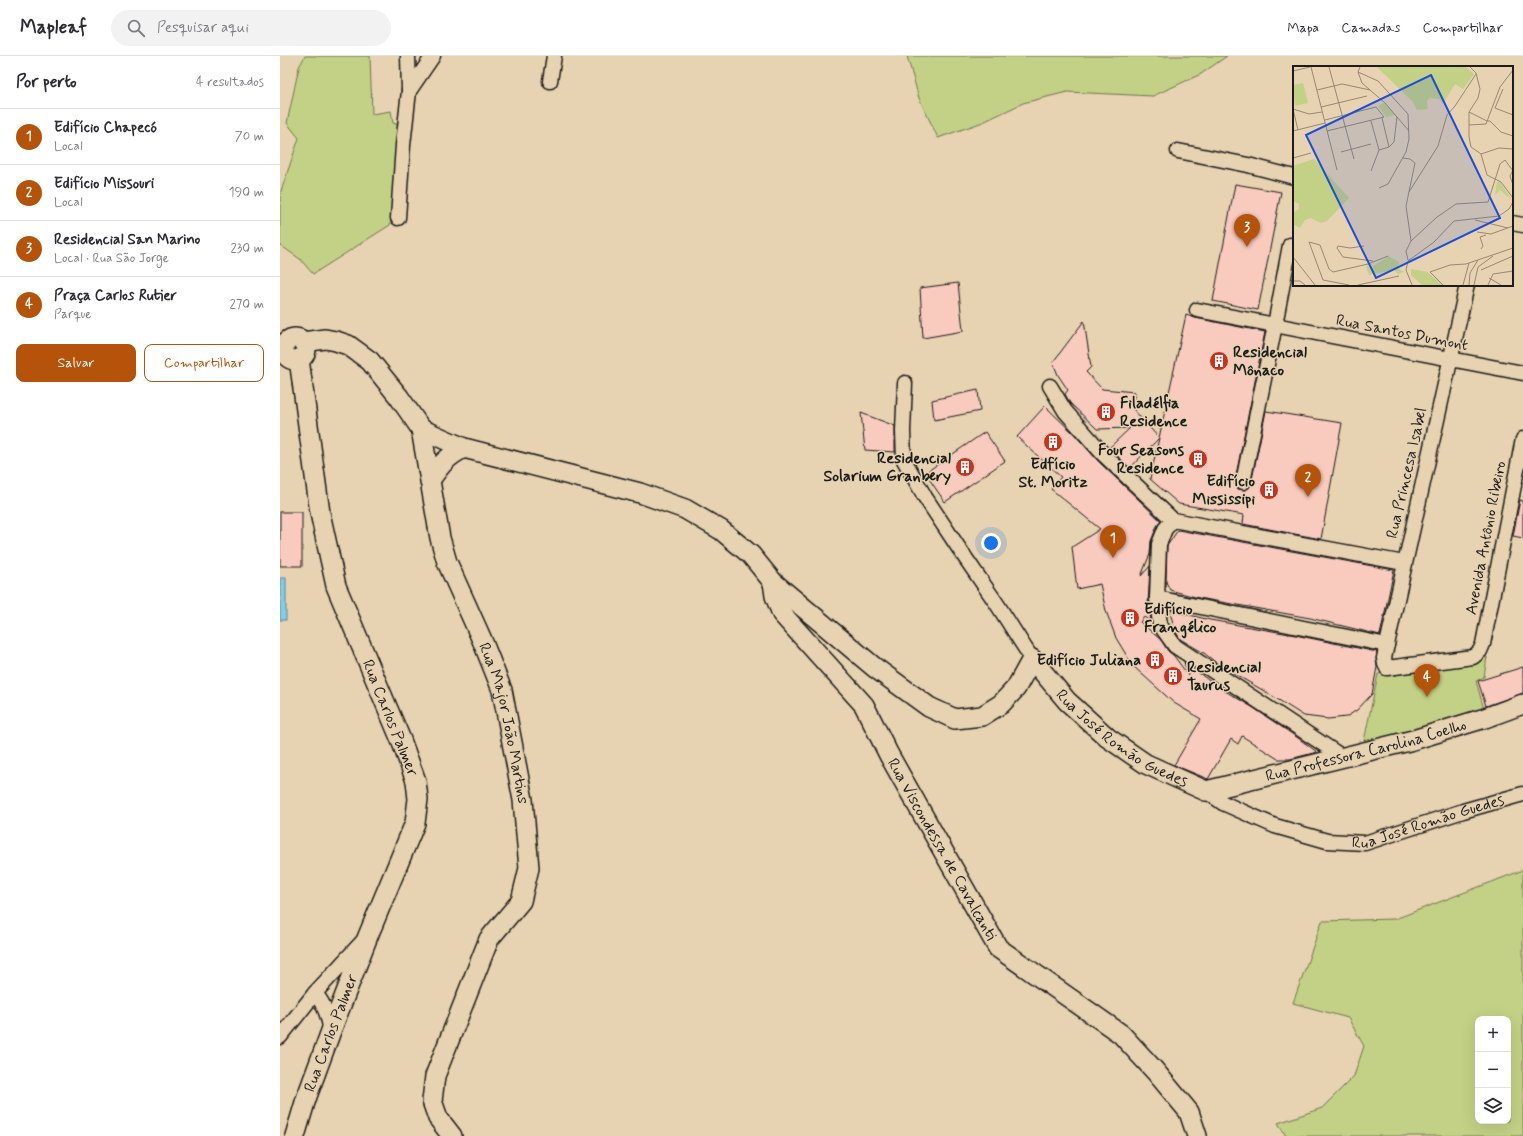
<!DOCTYPE html>
<html lang="pt">
<meta charset="utf-8">
<style>
:root{--surface:#fff;--page:#f2f2f3;--text:#2b2b33;--muted:#7c7c81;--line:#e1e1e2;--accent:#b45309}
body{margin:0;font-family:Mynerve,sans-serif;background:var(--page);color:var(--text)}
.controls{position:absolute;right:12px;bottom:12px;display:grid;overflow:hidden;border-radius:8px;box-shadow:0 4px 16px #0002}
.controls button{width:36px;height:36px;display:grid;place-items:center;padding:0;border:0;border-bottom:1px solid var(--line);background:var(--surface);color:var(--text);font:20px sans-serif}
.you{position:absolute;left:711px;top:487px;width:14px;height:14px;margin:-10px;border:3px solid #fff;border-radius:50%;background:#1a73e8;box-shadow:0 0 0 6px #1a73e833}
.badge{display:grid;place-items:center;width:26px;height:26px;border-radius:50%;background:var(--accent);color:#fff;font-size:13px;font-weight:700}
.pin{position:absolute;translate:-50% -33px;filter:drop-shadow(0 1px 2px #0008)}
.pin::after{content:'';position:absolute;top:21px;width:14px;height:12px;background:inherit;clip-path:polygon(0 0,100% 0,50% 100%)}
.list{margin:0;padding:0;list-style:none}
h2{display:flex;justify-content:space-between;align-items:center;height:52px;margin:0;padding:0 16px;font-size:17px}
h2 small{font-size:13px;font-weight:400;color:var(--muted)}
.list li{display:grid;grid-template-columns:26px 1fr auto;gap:12px;align-items:center;box-sizing:border-box;height:56px;padding:0 16px;border-top:1px solid var(--line)}
.list b{display:block;font-size:15px;white-space:nowrap}
.list p{margin:0;font-size:13px;white-space:nowrap;color:var(--muted)}
.list em{font-size:13px;font-style:normal;color:var(--muted)}
.actions{display:flex;gap:8px;padding:12px 16px}
.actions a{flex:1;padding:9px 0;border:1px solid var(--accent);border-radius:8px;text-align:center;font-size:14px;color:var(--accent)}
.actions .main{background:var(--accent);color:#fff}
.icon{flex:none;width:22px;height:22px;fill:none;stroke:currentColor;stroke-width:2;stroke-linecap:round;stroke-linejoin:round}
.map{position:relative;flex:none;width:1243px;height:1080px;overflow:hidden}
header{display:flex;align-items:center;gap:24px;box-sizing:border-box;height:56px;padding:0 20px;background:var(--surface);border-bottom:1px solid var(--line)}
header strong{font-size:19px}
nav{display:flex;gap:22px;margin-inline-start:auto;font-size:14px}
.search{width:280px;height:36px;background:var(--page);display:flex;align-items:center;gap:10px;box-sizing:border-box;padding:0 14px;border-radius:22px;color:var(--muted);font-size:15px}
main{display:flex}
aside{flex:1;background:var(--surface)}
.map>svg:first-child{display:block}
</style>
<header>
<strong>Mapleaf</strong>
<div class="search"><svg class="icon" aria-label="search" viewBox="0 0 24 24"><circle cx="10" cy="10" r="6"/><path d="M15 15l6 6"/></svg>Pesquisar aqui</div>
<nav><a>Mapa</a><a>Camadas</a><a>Compartilhar</a></nav>
</header>
<main>
<aside>
<h2>Por perto<small>4 resultados</small></h2>
<ul class="list">
<li><span class="badge">1</span><div><b>Edifício Chapecó</b><p>Local</p></div><em>70 m</em></li>
<li><span class="badge">2</span><div><b>Edifício Missouri</b><p>Local</p></div><em>190 m</em></li>
<li><span class="badge">3</span><div><b>Residencial San Marino</b><p>Local · Rua São Jorge</p></div><em>230 m</em></li>
<li><span class="badge">4</span><div><b>Praça Carlos Rutier</b><p>Parque</p></div><em>270 m</em></li>
</ul>
<div class="actions"><a class="main">Salvar</a><a>Compartilhar</a></div>
</aside>
<div class="map">
<svg width="1243" height="1080" viewBox="0 0 1243 1080">
<rect width="100%" height="100%" fill="#e7d2b1"/>
<filter id="ink" filterUnits="userSpaceOnUse"><feTurbulence type="fractalNoise" baseFrequency=".025" numOctaves="2"/><feDisplacementMap in="SourceGraphic" scale="8" xChannelSelector="R" yChannelSelector="G"/><feConvolveMatrix kernelMatrix="1 2 1 2 8 2 1 2 1" color-interpolation-filters="sRGB"/></filter>
<g filter="url(#ink)">
<!-- green -->
<g fill="#c2d185" stroke="#6f7650" fill-rule="evenodd">
<polygon points="25,0 90,0 92,58 111,55 113,67 119,69 110,169 33,218 20,203 0,189 0,138 19,82 7,67 19,11"/>
<polygon points="627,0 947,0 921,18 873,40 787,36 743,47 703,66 658,82 639,42"/>
<polygon points="1207,601 1204,621 1196,625 1205,657 1082,695 1098,618"/>
<path d="M1243 814V1080H1006L998 1067 1042 1052 1074 1020 1084 990 1068 962 1013 947 1042 865 1115 863ZM1198 963H1228V1065H1198Z"/>
</g>
<!-- water -->
<rect fill="#84cee5" stroke="#5a8795" x="0" y="522" width="6" height="42"/>
<!-- building -->
<g fill="#f9cabe" stroke="#1c1c1c">
<polygon points="955,128 1001,136 978,254 933,245"/>
<polygon points="678,227 683,275 643,282 640,232"/>
<polygon points="906,259 915,262 985,276 955,424 955,429 958,433 965,434 969,432 971,428 986,355 1062,367 1041,483 963,468 964,459 899,448 870,423"/>
<polygon points="804,265 811,311 806,316 822,333 855,336 853,353 879,382 850,412 829,392 850,372 817,373 790,347 785,338 788,334 778,319 773,306"/>
<polygon points="698,334 700,355 654,364 652,344"/>
<polygon points="765,350 795,379 818,405 881,465 877,470 871,485 870,498 861,520 870,510 868,549 869,549 871,565 864,561 860,566 881,584 888,595 894,600 908,619 904,606 935,629 972,651 1018,682 1037,696 1010,703 998,703 962,680 958,688 951,683 928,723 894,709 921,663 894,647 853,610 836,582 826,555 820,528 797,533 792,491 820,473 771,433 781,421 737,381"/>
<polygon points="581,357 615,370 615,396 585,394"/>
<polygon points="705,376 725,405 665,446 645,417"/>
<polygon points="1240,444 1243,445 1243,482 1233,480"/>
<rect x="0" y="456" width="22" height="54"/>
<polygon points="898,474 1114,514 1100,579 1030,562 919,542 890,534 886,526 887,490"/>
<polygon points="889,554 930,564 1015,579 1097,596 1096,603 1097,611 1092,638 1077,654 1066,661 1048,663 1024,660 986,636 939,609 924,597 900,583 896,576"/>
<polygon points="1243,611 1243,637 1206,650 1198,625"/>
</g>
<g fill="none" stroke-linecap="round" stroke-linejoin="round">
<defs>
<g id="street">
<polyline points="270,25 274,0"/>
<polyline points="129,35 153,0"/>
<polyline points="898,95 968,109 1014,121"/>
<polyline points="118,162 123,89 129,35 128,0"/>
<polyline points="1232,167 1243,169"/>
<polyline points="1187,229 1104,602 1105,608 1107,612 1193,601 1200,595 1203,588 1243,383"/>
<polyline points="917,254 1243,317"/>
<polyline points="625,327 623,375 624,404 645,441 682,497 717,548 752,603"/>
<polyline points="770,330 785,355 824,399 893,464 1124,507"/>
<polyline points="963,426 995,269 1010,189"/>
<polyline points="893,464 885,473 879,488 877,542 880,569 895,590 1064,702"/>
<polyline points="877,542 1107,589"/>
<path id="s1" d="M926 735 943 747 995 770 1047 785 1085 787 1183 755 1243 738"/>
<path d="M35 937C45 949 48 960 51 975"/>
<polyline points="0,981 35,937 83,885"/>
</g>
<g id="secondary">
<circle cx="15" cy="293" r="11"/>
<path id="s2" d="M23 286 45 283 56 285 68 289 90 305 119 341 141 373 160 482 167 506 202 584 222 634 243 744 249 812 241 845 209 883 155 1020 152 1045 158 1062 172 1080"/>
<path id="s3" d="M141 373 184 392 360 437 405 453 441 474 471 499 493 526 594 611 649 651 675 663 702 660 721 648 736 632 752 603 787 645 828 682 866 708 926 735 1133 684 1205 662 1243 648"/>
<path d="M151 423C161 408 168 400 184 392"/>
<path id="s4" d="M493 526 495 540 502 558 584 649 609 699 718 892 841 978 875 1015 909 1056 917 1080"/>
<path id="s5" d="M15 1080 26 1043 51 975 88 880 135 767 138 743 136 725 121 684 56 530 40 457 19 303"/>
</g>
</defs>
<!-- street casing -->
<use href="#street" stroke="#1c1c1c" stroke-width="17"/>
<!-- secondary casing -->
<use href="#secondary" stroke="#1c1c1c" stroke-width="22"/>
<!-- street -->
<use href="#street" stroke="#e7d2b1" stroke-width="14"/>
<!-- secondary -->
<use href="#secondary" stroke="#e7d2b1" stroke-width="19"/>
</g>
</g>
<!-- icons -->
<defs>
<symbol id="building-disc" viewBox="-11 -11 22 22"><circle r="9.5" fill="#c8321e" stroke="#e7d2b1"/><path d="M-4-6H4V6H1V3H-1V6H-4ZM-2.5-4.3h1.7v1.8h-1.7ZM.8-4.3h1.7v1.8H.8ZM-2.5-1h1.7V.8h-1.7ZM.8-1h1.7V.8H.8Z" fill="#fff"/></symbol>
</defs>
<g fill-rule="evenodd">
<use href="#building-disc" x="928" y="294" width="22" height="22"/>
<use href="#building-disc" x="815" y="345" width="22" height="22"/>
<use href="#building-disc" x="762" y="375" width="22" height="22"/>
<use href="#building-disc" x="907" y="392" width="22" height="22"/>
<use href="#building-disc" x="674" y="400" width="22" height="22"/>
<use href="#building-disc" x="978" y="423" width="22" height="22"/>
<use href="#building-disc" x="839" y="551" width="22" height="22"/>
<use href="#building-disc" x="864" y="593" width="22" height="22"/>
<use href="#building-disc" x="882" y="609" width="22" height="22"/>
</g>
<g text-anchor="middle" dominant-baseline="central" stroke-width="3" stroke-linejoin="round" paint-order="stroke">
<!-- street labels -->
<g font-size="16" fill="#1c1c1c" stroke="#e7d2b1">
<text transform="translate(1122 277) rotate(11)">Rua Santos Dumont</text>
<text transform="translate(1127 417) rotate(-77)">Rua Princesa Isabel</text>
<text transform="translate(1206 482) rotate(-79)">Avenida Antônio Ribeiro</text>
<text transform="translate(110 662) rotate(68)">Rua Carlos Palmer</text>
<text stroke="none"><textPath href="#s2" startOffset="466">Rua Major João Martins</textPath></text>
<text stroke="none"><textPath href="#s3" startOffset="847">Rua José Romão Guedes</textPath></text>
<text stroke="none"><textPath href="#s3" startOffset="1112">Rua Professora Carolina Coelho</textPath></text>
<text stroke="none"><textPath href="#s1" startOffset="236">Rua José Romão Guedes</textPath></text>
<text stroke="none"><textPath href="#s4" startOffset="320">Rua Viscondessa de Cavalcanti</textPath></text>
<text stroke="none"><textPath href="#s5" startOffset="109">Rua Carlos Palmer</textPath></text>
</g>
<!-- poi labels -->
<g font-size="16" font-weight="bold" fill="#1c1c1c" stroke="#e7d2b1" text-anchor="start">
<text x="953" y="296">Residencial<tspan x="953" dy="18">Mônaco</tspan></text>
<text x="840" y="347">Filadélfia<tspan x="840" dy="18">Residence</tspan></text>
<text x="904" y="394" text-anchor="end">Four Seasons<tspan x="904" dy="18">Residence</tspan></text>
<text x="671" y="402" text-anchor="end">Residencial<tspan x="671" dy="18">Solarium Granbery</tspan></text>
<text x="773" y="408" text-anchor="middle">Edfício<tspan x="773" dy="18">St. Moritz</tspan></text>
<text x="975" y="425" text-anchor="end">Edifício<tspan x="975" dy="18">Mississipi</tspan></text>
<text x="864" y="553">Edifício<tspan x="864" dy="18">Frangélico</tspan></text>
<text x="861" y="604" text-anchor="end">Edifício Juliana</text>
<text x="907" y="611">Residencial<tspan x="907" dy="18">Taurus</tspan></text>
</g>
</g>
<!-- overview -->
<g transform="translate(1013 10)">
<rect width="220" height="220" fill="#e7d2b1"/>
<path d="M84 1H173L181 8 170 23 162 18 150 38 146 33 136 32 134 35 135 43 124 44 120 36ZM10 17 15 37 2 40 0 19ZM91 37 102 49 93 51 85 40ZM21 93 56 132 34 155 28 157 18 152 12 154 7 162 0 158V147L6 143V138L0 135V100ZM204 116H207L219 134 207 124 202 129ZM96 190 106 196 105 202 111 206 105 208 101 204 76 209 73 200 75 199 77 202ZM118 203 134 206 150 219H129L118 209Z" fill="#c2d185"/>
<path fill="none" stroke="#968975" stroke-width="1" d="M18 1 44 104M36 1 61 93M67 1 65 6 69 17 92 37 116 65M177 1 183 7 187 23 185 32 176 46V71L178 81 188 88 206 82 220 83M0 5 17 1M65 6 85 15 115 48 116 73 113 86 95 118 86 122M210 23 202 42 220 49M24 24 49 18 77 24M28 41 74 30M0 43 16 48 29 46M0 43 5 64M176 46 194 55M89 52 96 81M32 54 83 41 91 51 34 65M194 55H197L208 66 220 70M176 59 193 58 207 21 220 4M0 65 32 57M86 84 96 81 101 76 104 51M48 86 78 78M188 88 194 109 208 116 220 132M0 92 18 87M110 92 117 93 122 97 113 140 118 175M220 104 217 110 220 119M78 105 86 84 78 55M116 126 145 80 154 49 162 40 183 8M182 154 215 162M184 166 198 168 220 160M71 180 57 182 45 180 44 182 50 191 80 195M188 183 190 180 187 171 193 169M0 191 22 219M117 193 115 195 141 176 161 155 206 150 216 143 220 136M115 194 113 185 118 175 144 151 163 138 195 136 207 98 212 94 220 105M115 195 113 204 119 219M188 204 220 190M196 212 208 219M0 215H7L12 219M56 219 30 214 16 176 27 179 36 203 40 206 75 198 95 190M65 219 106 210M150 219 137 206 157 199 173 198 220 182M170 219 176 197M176 219 177 207 185 194M181 219 185 201 200 190M195 219 200 208 220 205"/>
<path fill="#1d4ed8" fill-opacity="0.15" stroke="#1d4ed8" stroke-width="2" d="M138 9 207 152 83 212 13 69Z"/>
<rect width="220" height="220" fill="none" stroke="#1c1c1c" stroke-width="2"/>
</g>
</svg>
<div class="controls">
<button>+</button>
<button>−</button>
<button><svg class="icon" aria-label="layers" viewBox="0 0 24 24"><path d="M12 4l9 5-9 5-9-5zM3 14l9 5 9-5"/></svg></button>
</div>
<div class="you"></div>
<div class="pin badge" style="left:833px;top:502px">1</div>
<div class="pin badge" style="left:1028px;top:441px">2</div>
<div class="pin badge" style="left:967px;top:191px">3</div>
<div class="pin badge" style="left:1147px;top:641px">4</div>
</div>
</main>
